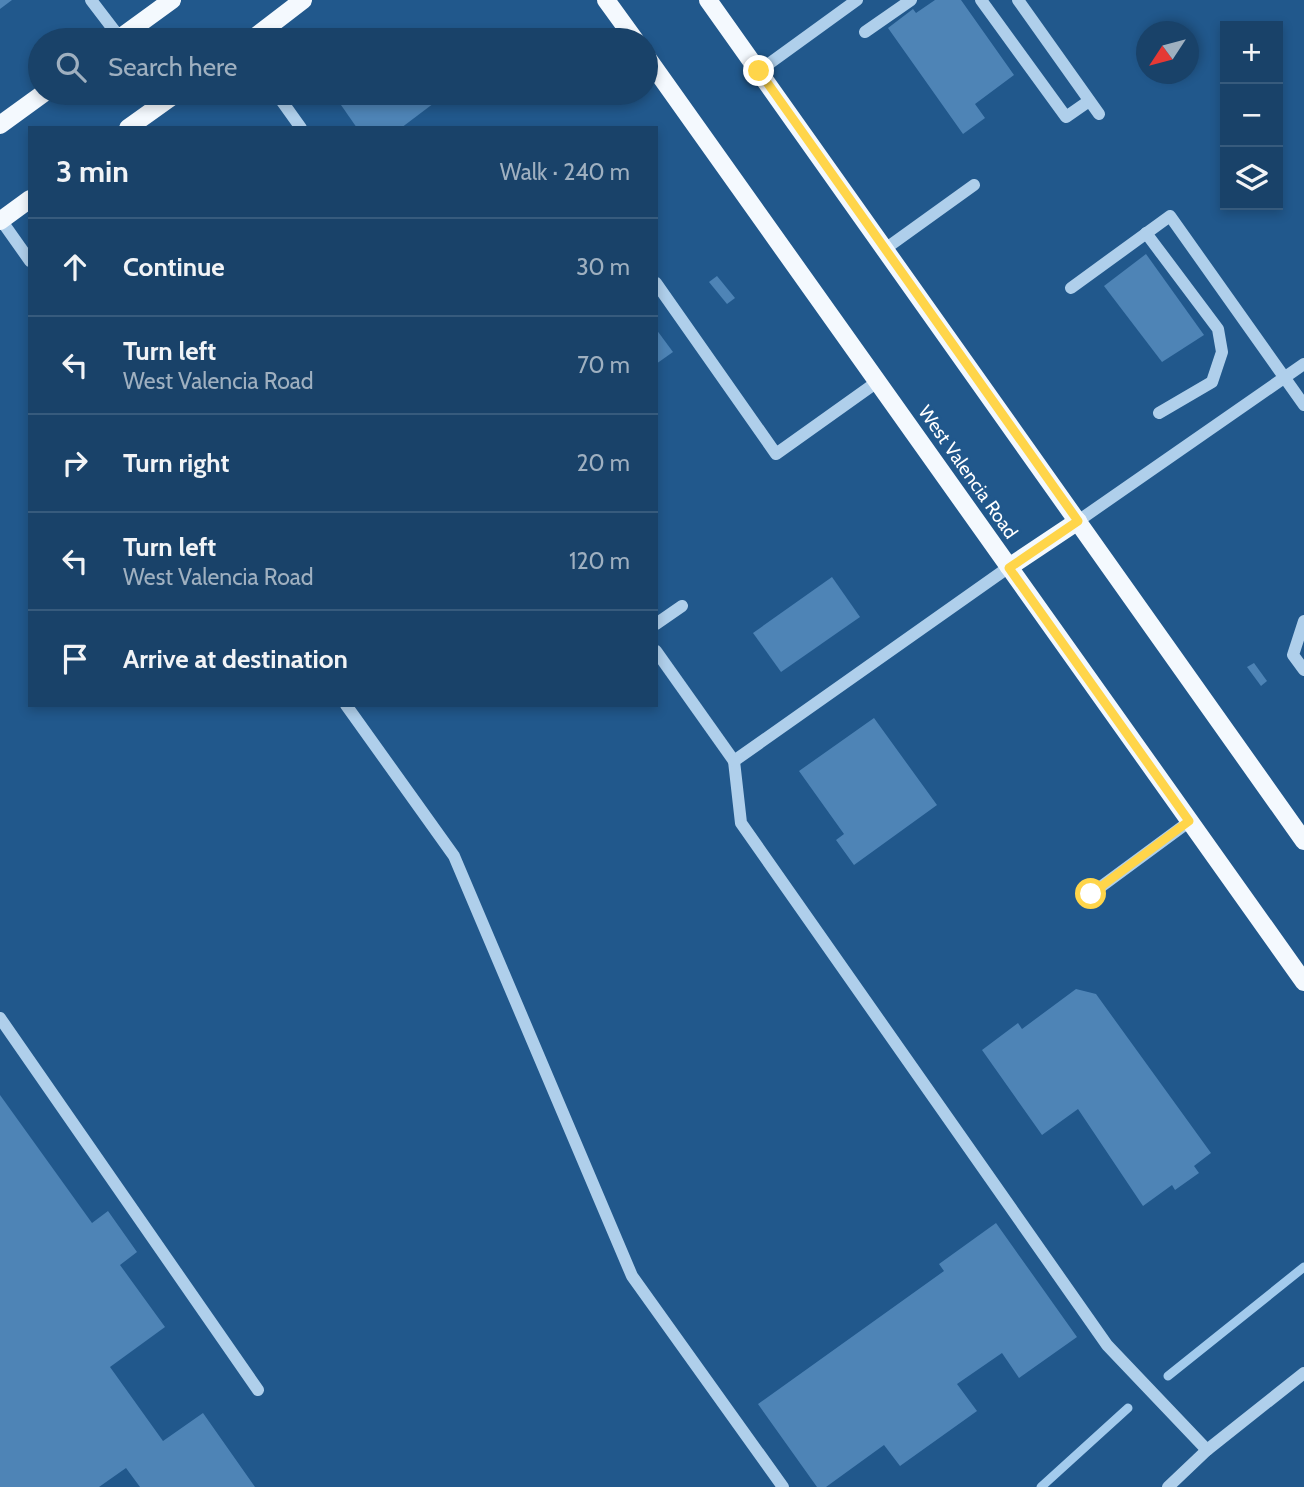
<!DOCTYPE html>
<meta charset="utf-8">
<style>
:root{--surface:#194269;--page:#264d71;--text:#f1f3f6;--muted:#9fb0c0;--line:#375b7d}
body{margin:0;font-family:Cabin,sans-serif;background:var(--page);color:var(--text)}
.controls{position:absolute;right:21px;top:21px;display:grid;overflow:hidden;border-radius:0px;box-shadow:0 4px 10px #0003}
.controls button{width:63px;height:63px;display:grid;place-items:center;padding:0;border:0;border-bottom:2px solid var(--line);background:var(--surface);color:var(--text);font:35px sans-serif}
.compass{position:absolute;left:1136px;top:21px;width:63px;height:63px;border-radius:50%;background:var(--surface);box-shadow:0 4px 10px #0003;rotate:234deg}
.stop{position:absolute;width:21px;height:21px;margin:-16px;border:5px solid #ffd54a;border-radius:50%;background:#fff}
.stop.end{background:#ffd54a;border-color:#fff;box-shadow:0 2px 7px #0008}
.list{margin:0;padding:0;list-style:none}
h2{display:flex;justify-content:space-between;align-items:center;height:91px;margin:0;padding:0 28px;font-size:30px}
h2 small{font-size:23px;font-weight:400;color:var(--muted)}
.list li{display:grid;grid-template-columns:46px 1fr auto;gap:21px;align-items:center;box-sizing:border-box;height:98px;padding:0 28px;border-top:2px solid var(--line)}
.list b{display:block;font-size:26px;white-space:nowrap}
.list p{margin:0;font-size:23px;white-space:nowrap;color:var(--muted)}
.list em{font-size:23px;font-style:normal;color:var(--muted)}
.icon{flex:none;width:38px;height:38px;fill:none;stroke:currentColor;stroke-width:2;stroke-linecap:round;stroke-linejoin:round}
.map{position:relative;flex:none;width:1304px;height:1487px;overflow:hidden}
.search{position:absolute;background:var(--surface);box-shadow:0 4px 10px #0003;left:28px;top:28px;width:630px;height:77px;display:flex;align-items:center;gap:18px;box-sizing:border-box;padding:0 24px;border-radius:38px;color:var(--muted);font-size:26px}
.panel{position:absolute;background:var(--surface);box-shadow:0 4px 10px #0003;left:28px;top:126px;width:630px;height:581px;border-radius:0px}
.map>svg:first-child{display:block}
</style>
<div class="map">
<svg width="1304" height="1487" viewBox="0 0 1304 1487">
<rect width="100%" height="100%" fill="#21588c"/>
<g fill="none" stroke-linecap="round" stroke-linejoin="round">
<!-- stream -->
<g stroke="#a3cbed" stroke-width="9">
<polyline points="1168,1376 1304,1267"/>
<polyline points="1041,1487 1128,1408"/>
</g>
</g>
<!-- building -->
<g fill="#4e84b6">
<polygon points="0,0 12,0 0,9"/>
<polygon points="935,0 961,0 1014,75 975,104 985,118 963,134 888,28 913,9 916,13"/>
<polygon points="357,93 439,93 442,97 401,128 357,128 341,105"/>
<polygon points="1146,254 1204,335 1162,362 1104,286"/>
<polygon points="717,276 735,298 727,304 709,282"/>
<polygon points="656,329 673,352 656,364"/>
<polygon points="832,577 860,617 781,672 753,633"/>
<polygon points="1254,663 1267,681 1261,686 1247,667"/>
<polygon points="874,718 937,805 854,865 836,840 844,834 799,771"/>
<polygon points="1076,989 1096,994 1211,1153 1194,1166 1199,1173 1175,1190 1172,1185 1143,1206 1078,1109 1042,1135 982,1050 1018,1023 1022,1029"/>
<polygon points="0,1095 92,1223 108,1211 137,1252 120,1265 165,1327 110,1367 163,1441 203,1413 255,1487 140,1487 126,1468 99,1487 0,1487"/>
<polygon points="996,1223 1077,1337 1019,1378 1002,1353 957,1384 977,1411 900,1466 884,1445 826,1487 817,1487 758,1404 944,1271 939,1264"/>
</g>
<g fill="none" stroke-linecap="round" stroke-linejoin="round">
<!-- minor -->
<g stroke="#afcfeb" stroke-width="12">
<polyline points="91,0 120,38"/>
<polyline points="981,0 1066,117 1089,101"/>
<polyline points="1018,0 1099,114"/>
<polyline points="865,32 911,0"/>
<polyline points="759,71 857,0"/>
<polyline points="276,93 301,128"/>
<polyline points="1,220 30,261"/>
<polyline points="1146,233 1218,329 1222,352 1212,382 1159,413"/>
<polyline points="885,249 974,185"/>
<polyline points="656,283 776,454 877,382"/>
<polyline points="1071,288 1170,216 1304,405"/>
<polyline points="1078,521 1304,364"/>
<polyline points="1009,567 734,761 741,823 1107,1345 1207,1450"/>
<polyline points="1304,621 1293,655 1304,670"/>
<polyline points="656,624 682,606"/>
<polyline points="656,651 734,761"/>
<polyline points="346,705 454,856 632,1276 783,1487"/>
<polyline points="1091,894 1190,821"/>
<polyline points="0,1018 258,1390"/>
<polyline points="1168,1487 1207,1450 1304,1373"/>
</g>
<!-- major -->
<g stroke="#f4f9fe" stroke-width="18">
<polyline points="606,0 635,40"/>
<polyline points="708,0 1304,841"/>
<polyline points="117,40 172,0"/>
<polyline points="251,40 303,0"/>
<polyline points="646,56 1304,982"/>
<polyline points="0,125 44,93"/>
<polyline points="128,128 177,93"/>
<polyline points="0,221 30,199"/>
<polyline points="1009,567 1078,521"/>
</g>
</g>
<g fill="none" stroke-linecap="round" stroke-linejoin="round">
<!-- route -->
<polyline stroke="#ffd54a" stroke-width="9" points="759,71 1078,521 1009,568 1189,821 1091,894"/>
</g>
<g text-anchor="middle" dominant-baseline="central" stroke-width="5" stroke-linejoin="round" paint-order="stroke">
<!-- street labels -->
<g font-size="19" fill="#fff" stroke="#21588c">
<text transform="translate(968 472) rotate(55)">West Valencia Road</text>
</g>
</g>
</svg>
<div class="controls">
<button>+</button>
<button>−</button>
<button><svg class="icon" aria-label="layers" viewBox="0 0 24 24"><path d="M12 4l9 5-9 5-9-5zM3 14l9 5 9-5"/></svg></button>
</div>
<svg class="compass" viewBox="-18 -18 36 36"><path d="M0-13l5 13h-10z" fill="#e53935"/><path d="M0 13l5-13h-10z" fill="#9fb0c0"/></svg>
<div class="stop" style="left:1091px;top:894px"></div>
<div class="stop end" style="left:759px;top:71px"></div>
<div class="search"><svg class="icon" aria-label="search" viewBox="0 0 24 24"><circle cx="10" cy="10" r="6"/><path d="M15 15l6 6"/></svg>Search here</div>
<section class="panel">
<h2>3 min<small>Walk · 240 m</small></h2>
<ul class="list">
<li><svg class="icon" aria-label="ahead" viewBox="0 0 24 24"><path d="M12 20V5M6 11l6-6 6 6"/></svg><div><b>Continue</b></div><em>30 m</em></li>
<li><svg class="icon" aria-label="left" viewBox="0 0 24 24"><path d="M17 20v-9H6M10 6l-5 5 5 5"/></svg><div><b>Turn left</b><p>West Valencia Road</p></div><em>70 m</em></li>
<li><svg class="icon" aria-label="right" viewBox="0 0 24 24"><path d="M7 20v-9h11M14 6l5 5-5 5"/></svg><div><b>Turn right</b></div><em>20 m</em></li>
<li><svg class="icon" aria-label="left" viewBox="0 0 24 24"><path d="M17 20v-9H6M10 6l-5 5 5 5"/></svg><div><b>Turn left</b><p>West Valencia Road</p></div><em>120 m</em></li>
<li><svg class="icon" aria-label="arrive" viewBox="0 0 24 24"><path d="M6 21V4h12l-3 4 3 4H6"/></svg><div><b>Arrive at destination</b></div></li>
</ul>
</section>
</div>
